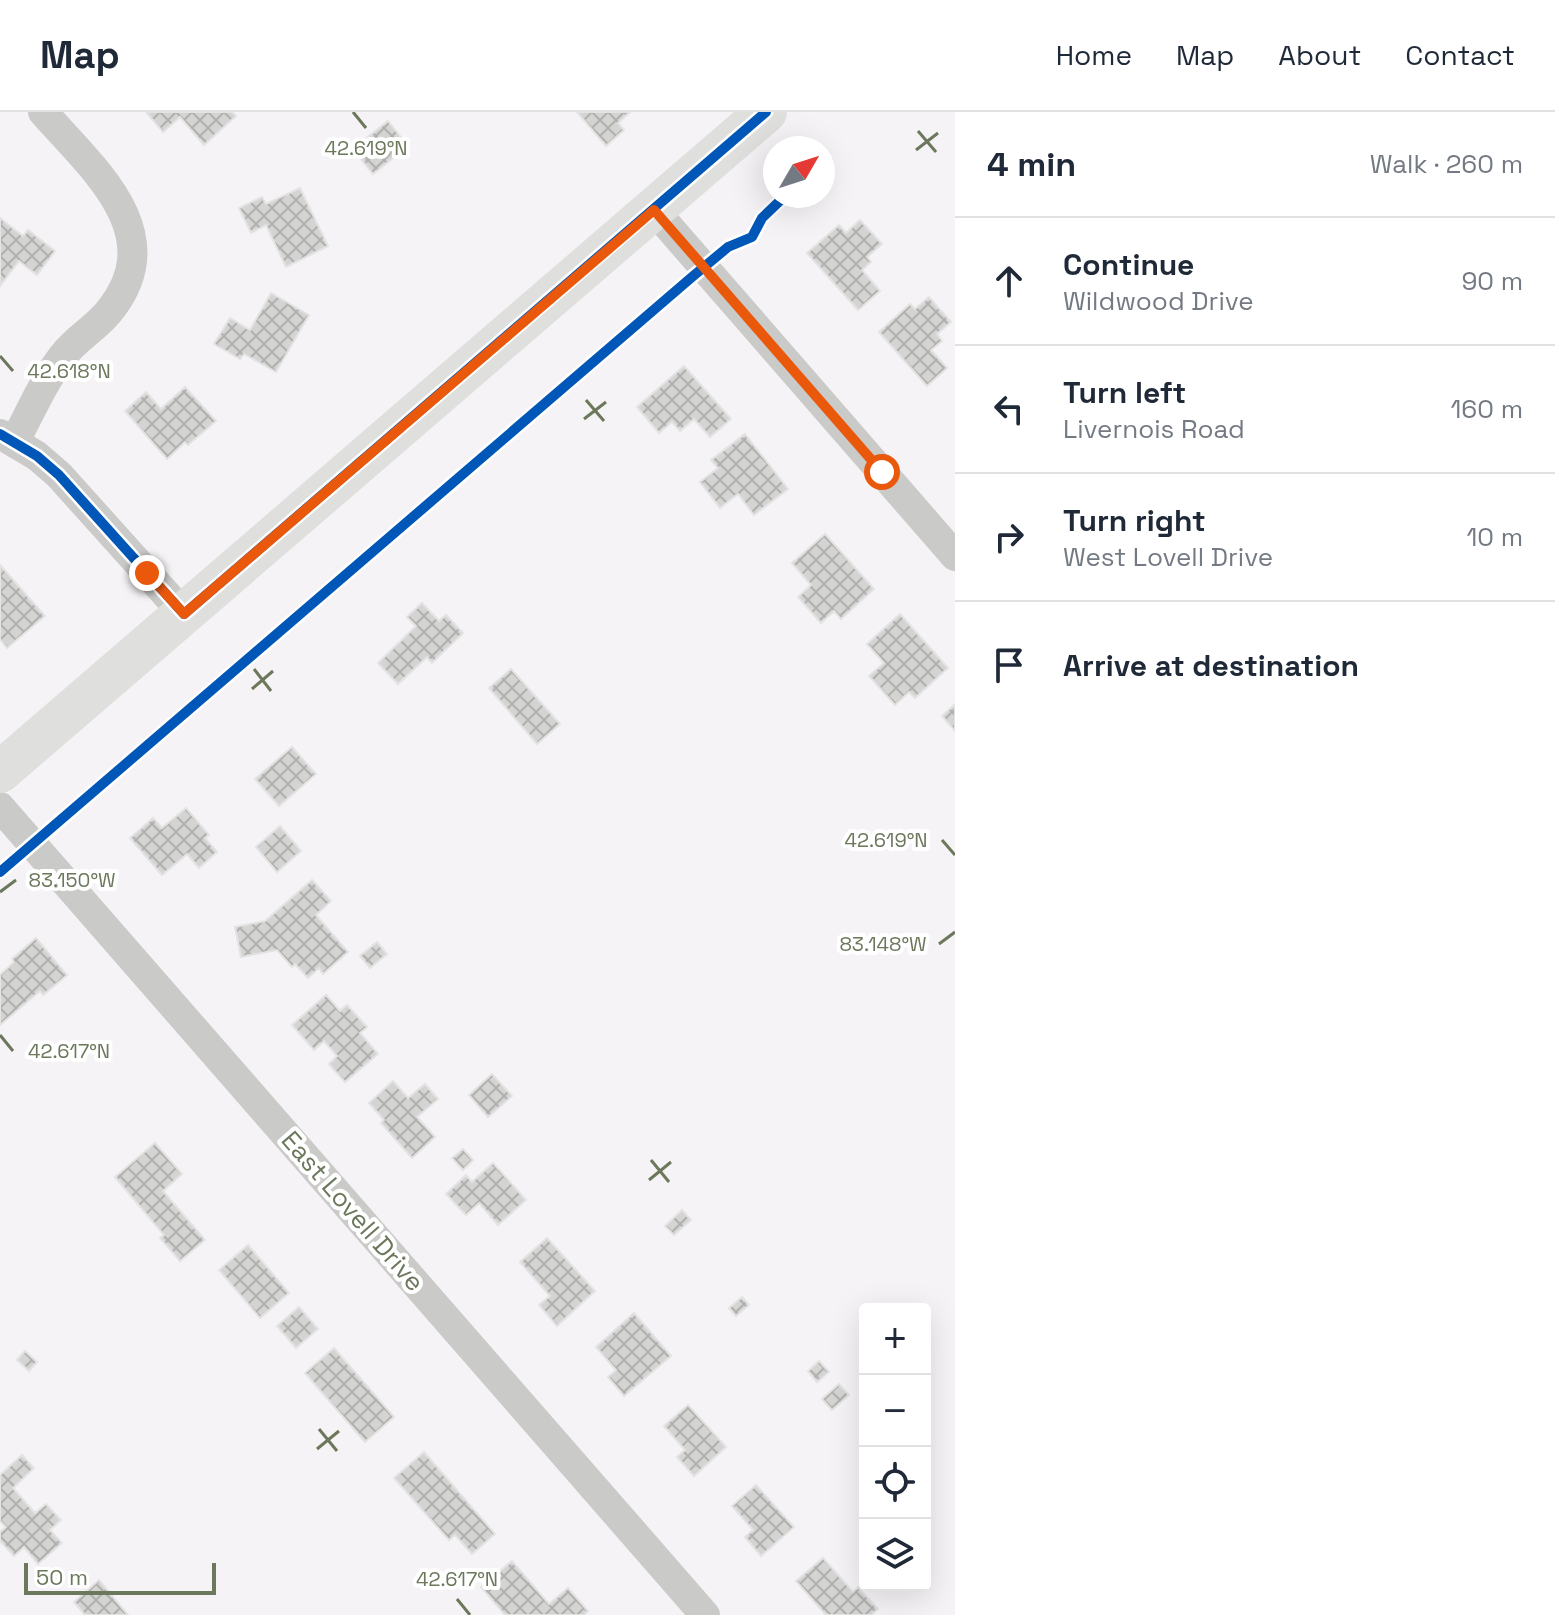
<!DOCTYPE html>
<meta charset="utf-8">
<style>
:root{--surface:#fff;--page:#f6f6f7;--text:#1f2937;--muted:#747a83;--line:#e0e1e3}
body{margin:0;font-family:"Space Grotesk",sans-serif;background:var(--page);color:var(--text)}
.controls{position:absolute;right:24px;bottom:24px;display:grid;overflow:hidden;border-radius:8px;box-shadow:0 8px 32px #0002}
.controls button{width:72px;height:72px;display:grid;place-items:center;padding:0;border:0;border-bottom:2px solid var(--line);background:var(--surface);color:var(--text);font:40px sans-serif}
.compass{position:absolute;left:763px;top:24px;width:72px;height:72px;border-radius:50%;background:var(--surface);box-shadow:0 8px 32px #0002;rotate:51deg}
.scale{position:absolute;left:24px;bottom:20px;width:192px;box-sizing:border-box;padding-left:8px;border:4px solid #6c785c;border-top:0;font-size:22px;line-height:28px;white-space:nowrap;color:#6c785c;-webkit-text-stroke:6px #fff;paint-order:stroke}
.stop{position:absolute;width:24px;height:24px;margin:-18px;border:6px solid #ea580c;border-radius:50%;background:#fff}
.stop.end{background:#ea580c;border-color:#fff;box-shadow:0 2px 8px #0008}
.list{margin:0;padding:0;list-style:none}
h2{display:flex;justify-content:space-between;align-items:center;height:104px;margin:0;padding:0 32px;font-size:34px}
h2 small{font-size:26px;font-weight:400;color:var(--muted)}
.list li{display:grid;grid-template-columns:52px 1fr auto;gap:24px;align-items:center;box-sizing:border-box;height:128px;padding:0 32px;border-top:2px solid var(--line)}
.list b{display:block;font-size:30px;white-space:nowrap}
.list p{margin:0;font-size:26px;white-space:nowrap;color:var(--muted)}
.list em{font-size:26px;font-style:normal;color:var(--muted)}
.icon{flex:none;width:44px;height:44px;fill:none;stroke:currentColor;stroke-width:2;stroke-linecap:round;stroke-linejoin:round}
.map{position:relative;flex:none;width:955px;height:1503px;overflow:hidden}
header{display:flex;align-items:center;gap:48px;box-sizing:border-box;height:112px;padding:0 40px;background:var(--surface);border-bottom:2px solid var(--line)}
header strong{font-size:38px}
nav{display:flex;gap:44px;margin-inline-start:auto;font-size:28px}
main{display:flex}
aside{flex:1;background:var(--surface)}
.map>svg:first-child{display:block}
</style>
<header>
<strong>Map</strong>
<nav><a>Home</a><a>Map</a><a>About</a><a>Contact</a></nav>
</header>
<main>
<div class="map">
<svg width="955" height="1503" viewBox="0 0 955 1503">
<defs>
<pattern id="building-cross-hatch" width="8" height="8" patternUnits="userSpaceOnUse" patternTransform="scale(2)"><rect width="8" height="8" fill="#d4d4d3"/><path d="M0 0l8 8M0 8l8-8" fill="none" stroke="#b0b1ae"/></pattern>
</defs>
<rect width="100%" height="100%" fill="#f5f3f5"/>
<!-- building -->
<g fill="url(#building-cross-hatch)" stroke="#e4e3e4" stroke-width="2">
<polygon points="146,0 232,0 236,4 204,33 180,5 163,20"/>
<polygon points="577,0 630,0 618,11 624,18 606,34"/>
<polygon points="388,9 408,34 373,62 353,37"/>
<polygon points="300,76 328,134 286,155 266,113 251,121 239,96 262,85 266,92"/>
<polygon points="0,106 23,124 28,118 55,139 37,163 19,149 0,174"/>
<polygon points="860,108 882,132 867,145 871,150 862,158 880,179 858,198 807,141 839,113 846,121"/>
<polygon points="271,181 309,203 276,260 244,242 240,247 214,232 230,206 250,218"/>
<polygon points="929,185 951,210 937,222 942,229 931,238 947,256 927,274 879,220 910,192 915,197"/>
<polygon points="684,254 731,307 710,325 694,307 680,319 672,310 659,321 637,295"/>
<polygon points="185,275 216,309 188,333 185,330 167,347 125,299 146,280 161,297"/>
<polygon points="745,322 788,377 754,403 738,382 720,396 700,370 718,356 711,348"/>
<polygon points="825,422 874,477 841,507 834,499 821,511 798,485 811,473 792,451"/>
<polygon points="0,453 45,504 7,536 0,527"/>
<polygon points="422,491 439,509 446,503 463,521 432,551 427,545 398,572 378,551 416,514 407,505"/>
<polygon points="900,502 948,556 915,586 909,580 895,593 869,564 884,551 867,532"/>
<polygon points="511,557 560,612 537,632 489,576"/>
<polygon points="955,592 955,619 942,604"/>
<polygon points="292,635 316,662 279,694 255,667"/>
<polygon points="186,696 209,723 205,726 217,740 199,756 187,742 162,763 130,726 153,706 162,716"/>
<polygon points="280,714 301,739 277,760 256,735"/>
<polygon points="312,768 331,789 316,803 348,840 323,862 319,856 308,866 295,852 292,855 277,838 241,845 235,815 265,809"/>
<polygon points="36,826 67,863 43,883 40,879 0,913 0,863 14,850 12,847"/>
<polygon points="377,830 387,842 370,856 360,844"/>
<polygon points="326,883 340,899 347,893 367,915 360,921 378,942 345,970 329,952 337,944 324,929 314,938 292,913"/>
<polygon points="492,962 512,984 488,1005 469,983"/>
<polygon points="393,969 408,986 425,972 438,987 417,1005 435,1025 412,1046 381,1011 384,1008 369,991"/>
<polygon points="155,1031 182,1062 163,1079 205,1128 180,1149 160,1126 164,1123 115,1065"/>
<polygon points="463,1037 473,1048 463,1058 452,1046"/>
<polygon points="493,1051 526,1088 498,1113 479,1091 466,1103 446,1082 466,1063 472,1070"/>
<polygon points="682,1098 691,1108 674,1123 665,1114"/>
<polygon points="547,1126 595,1179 557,1214 539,1193 550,1184 520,1150"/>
<polygon points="248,1133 289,1181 260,1206 219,1158"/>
<polygon points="742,1185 749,1193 736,1204 729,1196"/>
<polygon points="299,1195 318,1217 296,1236 277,1214"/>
<polygon points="634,1201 671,1244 624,1284 608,1265 616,1258 596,1235"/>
<polygon points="334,1236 394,1305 365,1330 305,1261"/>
<polygon points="25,1239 37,1250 29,1259 17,1248"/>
<polygon points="819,1249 829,1260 817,1270 808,1259"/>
<polygon points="839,1272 849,1283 832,1298 822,1287"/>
<polygon points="688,1293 726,1335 694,1364 677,1345 685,1338 664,1314"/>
<polygon points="424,1340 495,1422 472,1442 455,1423 449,1428 394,1366"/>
<polygon points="22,1343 34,1356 13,1376 35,1401 46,1392 61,1408 50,1418 62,1431 38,1452 24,1435 14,1444 0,1429 0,1420 6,1415 0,1409 0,1363"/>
<polygon points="756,1373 794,1415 761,1444 745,1425 753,1418 732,1394"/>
<polygon points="823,1446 853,1480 858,1475 878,1497 871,1503 826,1503 796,1469"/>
<polygon points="512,1449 549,1492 568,1476 588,1499 584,1503 505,1503 481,1475"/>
<polygon points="99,1468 128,1503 85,1503 74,1490"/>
</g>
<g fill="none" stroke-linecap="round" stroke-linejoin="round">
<!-- street -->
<g stroke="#cacbc9" stroke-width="30">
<polyline points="654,98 955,444"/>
<polyline points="0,322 37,344 59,363 184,502"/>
<path d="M15 329C30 301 43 270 63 244 76 226 98 215 111 197 171 120 91 55 43 0"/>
<polyline points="0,695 705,1503"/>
</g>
<!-- secondary -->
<polyline stroke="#dfdfde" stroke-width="42" points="0,660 766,0"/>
<defs>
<g id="cycleway">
<polyline points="0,322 37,344 59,363 184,502 766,0"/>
<polyline points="0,760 692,165 728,135 752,125 762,106 785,84"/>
</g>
</defs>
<!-- cycleway casing -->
<use href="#cycleway" stroke="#fff" stroke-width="15"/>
<!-- cycleway -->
<use href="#cycleway" stroke="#0057b8" stroke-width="10"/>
</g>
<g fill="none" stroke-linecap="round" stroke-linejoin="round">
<!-- route -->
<polyline stroke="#ea580c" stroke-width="10" points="147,461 184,502 654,98 882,360"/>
</g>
<!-- ticks -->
<path fill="none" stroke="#6c785c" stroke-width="3" d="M353 0 366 16M918 19 936 40M916 38 938 21M0 244 13 259M586 288 604 309M584 307 606 290M254 557 271 579M252 577 273 559M942 728 955 743M0 780 16 768M939 832 955 820M0 923 13 939M651 1048 669 1070M649 1068 671 1050M319 1317 337 1339M317 1337 339 1319M457 1487 470 1503"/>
<g text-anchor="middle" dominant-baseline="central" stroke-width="8" stroke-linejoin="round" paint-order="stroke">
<!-- street labels -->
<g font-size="26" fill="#6c785c" stroke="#fff">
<text transform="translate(353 1099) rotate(49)">East Lovell Drive</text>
</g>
</g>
<g font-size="20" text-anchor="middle" fill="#6c785c" stroke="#fff" stroke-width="8" stroke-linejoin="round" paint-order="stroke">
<text x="366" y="43">42.619°N</text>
<text x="69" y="266">42.618°N</text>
<text x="886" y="735">42.619°N</text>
<text x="72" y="775">83.150°W</text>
<text x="883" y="839">83.148°W</text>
<text x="69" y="946">42.617°N</text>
<text x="457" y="1474">42.617°N</text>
</g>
</svg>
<div class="controls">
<button>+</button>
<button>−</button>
<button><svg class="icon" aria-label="locate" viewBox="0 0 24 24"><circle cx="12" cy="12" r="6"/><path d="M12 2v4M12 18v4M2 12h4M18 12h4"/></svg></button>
<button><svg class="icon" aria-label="layers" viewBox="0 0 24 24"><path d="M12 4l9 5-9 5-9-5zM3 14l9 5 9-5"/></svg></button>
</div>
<svg class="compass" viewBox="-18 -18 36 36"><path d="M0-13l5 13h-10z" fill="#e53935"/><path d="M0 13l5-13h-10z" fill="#747a83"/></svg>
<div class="scale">50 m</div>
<div class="stop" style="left:882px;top:360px"></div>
<div class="stop end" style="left:147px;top:461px"></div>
</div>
<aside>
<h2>4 min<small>Walk · 260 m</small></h2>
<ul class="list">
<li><svg class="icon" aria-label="ahead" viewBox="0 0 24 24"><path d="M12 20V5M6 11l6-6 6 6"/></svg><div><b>Continue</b><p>Wildwood Drive</p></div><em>90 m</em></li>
<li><svg class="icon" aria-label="left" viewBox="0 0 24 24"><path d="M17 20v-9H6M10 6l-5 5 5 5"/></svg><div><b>Turn left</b><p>Livernois Road</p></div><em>160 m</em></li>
<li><svg class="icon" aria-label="right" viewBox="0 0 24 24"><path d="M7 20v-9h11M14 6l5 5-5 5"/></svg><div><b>Turn right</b><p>West Lovell Drive</p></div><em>10 m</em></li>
<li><svg class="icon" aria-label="arrive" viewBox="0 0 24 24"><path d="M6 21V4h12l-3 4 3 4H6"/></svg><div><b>Arrive at destination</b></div></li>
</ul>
</aside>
</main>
